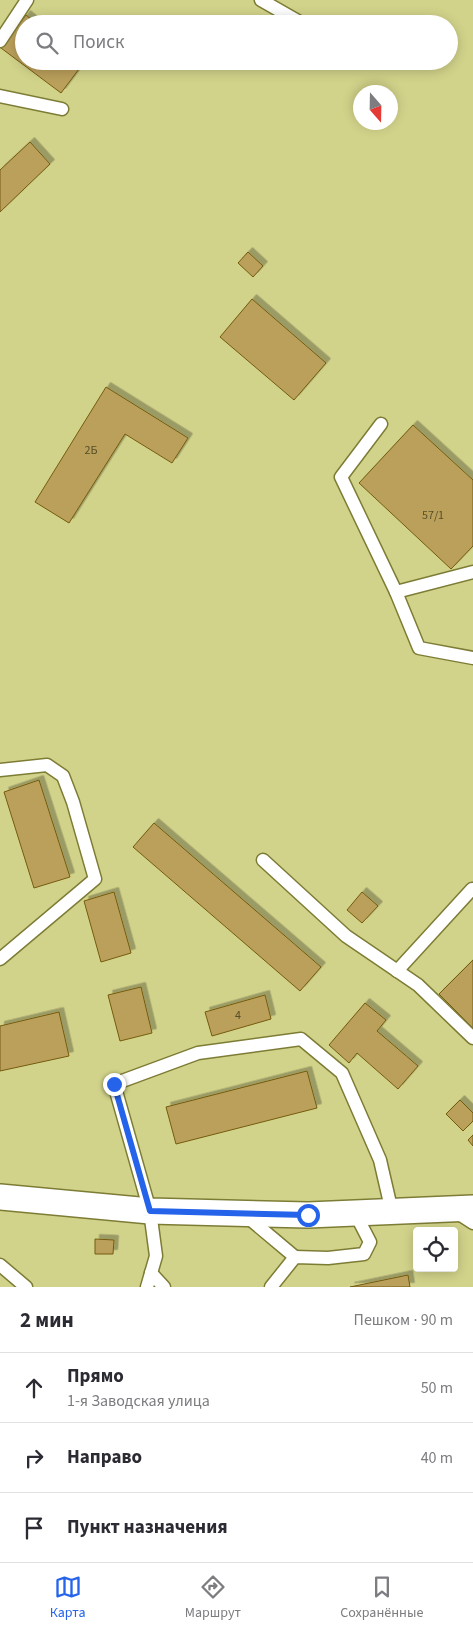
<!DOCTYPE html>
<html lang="ru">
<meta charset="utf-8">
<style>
:root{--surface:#fff;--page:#f7f7f7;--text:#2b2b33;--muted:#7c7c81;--line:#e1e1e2;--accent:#2563eb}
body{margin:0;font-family:"Source Sans 3",sans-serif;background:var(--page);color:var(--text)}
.controls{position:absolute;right:15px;bottom:15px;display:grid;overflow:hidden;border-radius:5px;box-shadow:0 2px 12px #0003}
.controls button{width:45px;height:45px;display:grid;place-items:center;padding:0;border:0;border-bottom:1px solid var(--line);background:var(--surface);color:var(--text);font:25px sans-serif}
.compass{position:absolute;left:353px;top:85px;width:45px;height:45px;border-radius:50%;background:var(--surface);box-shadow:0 2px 12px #0003;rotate:160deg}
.stop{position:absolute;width:15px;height:15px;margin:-11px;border:4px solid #2563eb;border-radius:50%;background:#fff}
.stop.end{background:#2563eb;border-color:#fff;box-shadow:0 1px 5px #0008}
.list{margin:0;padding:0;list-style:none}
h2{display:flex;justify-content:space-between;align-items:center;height:65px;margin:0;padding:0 20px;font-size:21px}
h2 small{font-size:16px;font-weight:400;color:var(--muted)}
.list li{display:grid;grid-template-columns:32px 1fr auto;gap:15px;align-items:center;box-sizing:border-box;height:70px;padding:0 20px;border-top:1px solid var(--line)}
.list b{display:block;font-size:19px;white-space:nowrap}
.list p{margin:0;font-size:16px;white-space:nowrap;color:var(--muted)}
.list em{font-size:16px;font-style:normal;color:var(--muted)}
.icon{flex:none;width:28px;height:28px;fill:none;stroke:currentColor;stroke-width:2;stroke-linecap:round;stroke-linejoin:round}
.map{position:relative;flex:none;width:473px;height:1287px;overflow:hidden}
.search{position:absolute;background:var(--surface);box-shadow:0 2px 12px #0003;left:15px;right:15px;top:15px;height:55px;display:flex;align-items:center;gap:12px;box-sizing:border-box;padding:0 18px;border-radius:28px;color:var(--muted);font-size:19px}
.sheet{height:275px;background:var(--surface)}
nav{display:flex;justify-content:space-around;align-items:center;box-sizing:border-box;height:70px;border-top:1px solid var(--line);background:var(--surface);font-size:14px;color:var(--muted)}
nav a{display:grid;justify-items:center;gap:2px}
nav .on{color:var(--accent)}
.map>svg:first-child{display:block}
</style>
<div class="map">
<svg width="473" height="1287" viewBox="0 0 473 1287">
<defs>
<filter id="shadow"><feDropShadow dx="4.5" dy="-4.5" stdDeviation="0" flood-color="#0004"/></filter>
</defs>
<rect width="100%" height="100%" fill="#d2d38a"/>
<!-- building -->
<g fill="#bba05c" stroke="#745b0f" filter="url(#shadow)">
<polygon points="26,15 37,24 24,24 24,61 85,61 61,93 1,48"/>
<polygon points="30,142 50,164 0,212 0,170"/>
<polygon points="248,252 263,266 253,277 238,263"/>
<polygon points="252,299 326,363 294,400 220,337"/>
<polygon points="106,387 188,438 172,463 125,434 69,523 35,502"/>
<polygon points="413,425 473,480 473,546 451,569 359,483"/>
<polygon points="39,780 70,877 34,888 4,792"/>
<polygon points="154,823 321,967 300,991 133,847"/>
<polygon points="114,892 131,953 101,962 84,901"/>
<polygon points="362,892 378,906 362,923 347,910"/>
<polygon points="473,960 473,1028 439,994"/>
<polygon points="141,987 152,1033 120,1041 108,995"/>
<polygon points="265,995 271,1019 212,1036 205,1012"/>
<polygon points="365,1003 386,1020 377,1031 418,1066 398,1089 357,1053 349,1063 329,1045"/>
<polygon points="59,1012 69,1056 0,1071 0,1026"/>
<polygon points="307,1071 317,1108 176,1144 166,1107"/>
<polygon points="460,1100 473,1113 473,1121 463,1131 446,1114"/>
<polygon points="473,1135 473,1146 468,1140"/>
<polygon points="95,1239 114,1240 113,1254 95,1254"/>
<polygon points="408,1275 410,1287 350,1287"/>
</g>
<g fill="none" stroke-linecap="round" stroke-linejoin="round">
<defs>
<g id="lane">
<polyline points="261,0 303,24"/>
<polyline points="0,41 27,0"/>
<polyline points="0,96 62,109"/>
<polyline points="381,424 341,477 396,592 419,648 473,658"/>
<polyline points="396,592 473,572"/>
<polyline points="0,770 47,765 63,776 73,802 95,879 0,959"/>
<polyline points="263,860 346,936 418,985 473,1038"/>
<polyline points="397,971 472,889"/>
<polyline points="456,1212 473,1223"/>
<polyline points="245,1215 295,1257"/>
<polyline points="0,1265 26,1287"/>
<polyline points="151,1273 164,1287"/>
<polyline points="147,1287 156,1256 150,1211 114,1084 198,1053 301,1039 342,1073 380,1160 392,1212"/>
<polyline points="271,1287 295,1257 328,1258 364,1254 370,1242 355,1213"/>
</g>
<polyline id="street" points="0,1197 150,1211 308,1215 473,1208"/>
</defs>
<!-- lane casing -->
<use href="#lane" stroke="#7d7c35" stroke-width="15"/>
<!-- street casing -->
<use href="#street" stroke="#7d7c35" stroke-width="28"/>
<!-- lane -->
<use href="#lane" stroke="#fff" stroke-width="12"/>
<!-- street -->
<use href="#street" stroke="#fff" stroke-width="25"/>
</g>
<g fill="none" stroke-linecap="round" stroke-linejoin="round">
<!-- route -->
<polyline stroke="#2563eb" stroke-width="6" points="114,1084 150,1211 308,1215"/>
</g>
<g text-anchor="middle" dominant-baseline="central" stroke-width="4" stroke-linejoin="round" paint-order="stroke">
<!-- number labels -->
<g font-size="12" fill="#564f28">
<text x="91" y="450">2Б</text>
<text x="433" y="515">57/1</text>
<text x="238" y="1015">4</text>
</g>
</g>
</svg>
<div class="controls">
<button><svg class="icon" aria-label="locate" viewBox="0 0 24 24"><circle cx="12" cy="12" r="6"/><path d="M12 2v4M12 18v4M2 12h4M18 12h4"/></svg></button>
</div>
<svg class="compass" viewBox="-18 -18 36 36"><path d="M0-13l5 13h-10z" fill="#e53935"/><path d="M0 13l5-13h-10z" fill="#7c7c81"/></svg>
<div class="stop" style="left:308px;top:1215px"></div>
<div class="stop end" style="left:114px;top:1084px"></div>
<div class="search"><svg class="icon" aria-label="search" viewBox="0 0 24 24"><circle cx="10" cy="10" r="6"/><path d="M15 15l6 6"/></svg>Поиск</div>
</div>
<section class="sheet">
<h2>2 мин<small>Пешком · 90 m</small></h2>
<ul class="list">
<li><svg class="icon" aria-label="ahead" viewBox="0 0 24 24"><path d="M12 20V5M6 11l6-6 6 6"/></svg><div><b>Прямо</b><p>1-я Заводская улица</p></div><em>50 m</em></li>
<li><svg class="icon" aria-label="right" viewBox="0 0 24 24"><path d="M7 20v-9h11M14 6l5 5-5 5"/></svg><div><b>Направо</b></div><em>40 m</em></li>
<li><svg class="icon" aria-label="arrive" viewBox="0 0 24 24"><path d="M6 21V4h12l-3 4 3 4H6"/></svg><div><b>Пункт назначения</b></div></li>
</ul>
</section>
<nav>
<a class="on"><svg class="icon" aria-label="map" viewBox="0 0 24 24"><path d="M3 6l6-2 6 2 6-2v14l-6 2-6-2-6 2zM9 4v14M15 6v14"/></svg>Карта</a>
<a><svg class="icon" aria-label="directions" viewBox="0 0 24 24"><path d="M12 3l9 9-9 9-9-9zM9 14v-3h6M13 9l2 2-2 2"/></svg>Маршрут</a>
<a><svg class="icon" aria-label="saved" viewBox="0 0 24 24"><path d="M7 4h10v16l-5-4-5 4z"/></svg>Сохранённые</a>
</nav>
